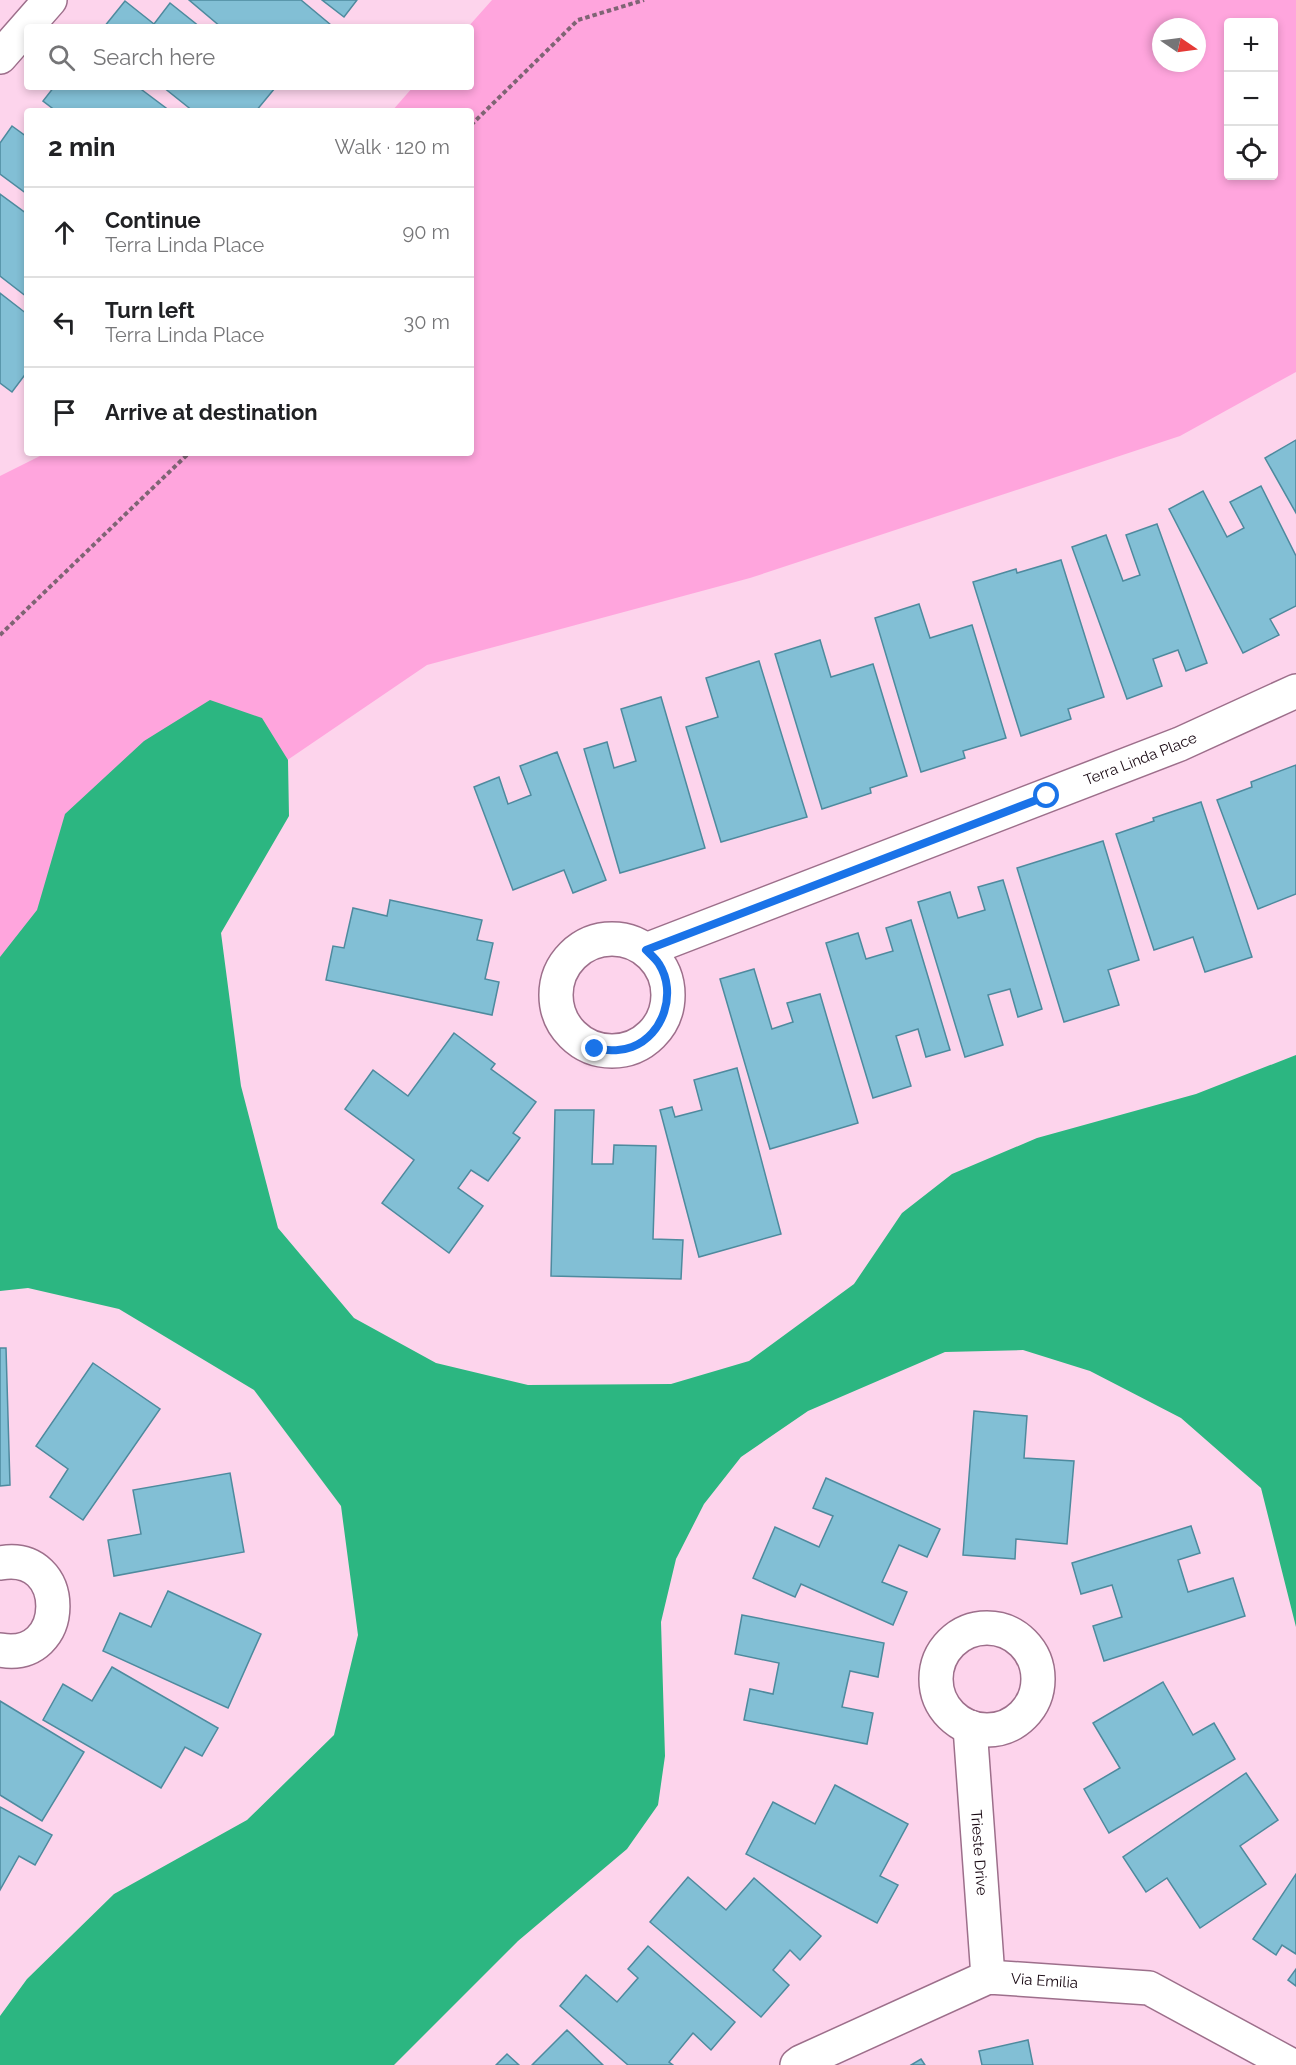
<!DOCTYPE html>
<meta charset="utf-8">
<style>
:root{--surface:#fff;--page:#f2f2f2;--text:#202124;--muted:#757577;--line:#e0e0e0}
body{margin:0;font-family:Raleway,sans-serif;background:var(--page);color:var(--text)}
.controls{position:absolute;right:18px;top:18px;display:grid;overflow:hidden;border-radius:6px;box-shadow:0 3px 9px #0003}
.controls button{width:54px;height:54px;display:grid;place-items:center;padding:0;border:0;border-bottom:2px solid var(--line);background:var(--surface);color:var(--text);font:30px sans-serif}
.compass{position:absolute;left:1152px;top:18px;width:54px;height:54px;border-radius:50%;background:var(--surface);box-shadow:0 3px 9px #0003;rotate:103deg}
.stop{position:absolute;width:18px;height:18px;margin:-14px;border:4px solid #1a73e8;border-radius:50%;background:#fff}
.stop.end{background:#1a73e8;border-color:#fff;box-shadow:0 2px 6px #0008}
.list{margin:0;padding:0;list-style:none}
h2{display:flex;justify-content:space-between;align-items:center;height:78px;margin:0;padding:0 24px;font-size:26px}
h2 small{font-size:20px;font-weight:400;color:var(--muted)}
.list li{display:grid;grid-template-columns:39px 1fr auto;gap:18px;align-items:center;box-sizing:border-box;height:90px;padding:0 24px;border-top:2px solid var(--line)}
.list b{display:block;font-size:22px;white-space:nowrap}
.list p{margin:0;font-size:20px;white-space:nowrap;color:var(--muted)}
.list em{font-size:20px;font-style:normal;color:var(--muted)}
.icon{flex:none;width:33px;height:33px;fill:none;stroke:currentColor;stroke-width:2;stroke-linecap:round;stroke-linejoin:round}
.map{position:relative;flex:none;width:1296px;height:2065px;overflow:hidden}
.search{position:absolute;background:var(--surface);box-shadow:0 3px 9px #0003;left:24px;top:24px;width:450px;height:66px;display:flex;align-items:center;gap:15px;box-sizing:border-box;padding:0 21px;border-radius:6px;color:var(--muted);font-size:22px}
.panel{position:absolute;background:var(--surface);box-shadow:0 3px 9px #0003;left:24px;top:108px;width:450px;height:348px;border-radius:6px}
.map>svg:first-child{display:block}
</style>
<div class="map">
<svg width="1296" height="2065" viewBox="0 0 1296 2065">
<rect width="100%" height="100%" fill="#fdd4ec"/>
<!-- green -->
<path fill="#ffa5dd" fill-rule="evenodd" d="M492 0H1296V372L1180 436 750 578 427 665 214 810 0 1058V476L46 453H471V111H392L413 87H471V27H468ZM1228 22H1274V176H1228ZM1161 27H1197V63H1161Z"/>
<!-- water -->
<polygon fill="#2cb681" points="210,700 262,718 288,760 289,816 221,933 241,1086 278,1228 354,1318 436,1363 528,1385 671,1384 749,1361 854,1284 902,1213 952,1174 1037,1138 1196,1094 1296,1055 1296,1627 1261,1488 1181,1418 1090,1371 1023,1350 945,1352 808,1411 741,1457 704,1504 676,1559 661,1622 665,1756 658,1805 627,1849 518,1941 394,2065 0,2065 0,2016 27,1979 114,1894 247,1820 334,1735 358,1635 341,1506 254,1390 119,1309 28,1288 0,1291 0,957 37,910 65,814 144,741"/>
<!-- building -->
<g fill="#82bfd5" stroke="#4e8a9e" stroke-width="1.5">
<polygon points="189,0 301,0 331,25 329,27 221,27"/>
<polygon points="322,0 357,0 344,17"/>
<polygon points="125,1 154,24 170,3 200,27 104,27"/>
<polygon points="54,87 138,87 170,111 56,111 43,101"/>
<polygon points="163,87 273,87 275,88 256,111 193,111"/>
<polygon points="12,126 27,137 27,194 0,174 0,143"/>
<polygon points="0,194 27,214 27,297 0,276"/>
<polygon points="0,293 27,314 27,372 12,392 0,383"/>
<polygon points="1296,440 1296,513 1265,458"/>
<polygon points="1261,486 1296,556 1296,606 1270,619 1279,635 1243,653 1169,509 1203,491 1227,537 1244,528 1230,502"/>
<polygon points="1157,524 1207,663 1186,671 1178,650 1153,659 1162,686 1127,699 1072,547 1106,535 1123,581 1140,575 1126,535"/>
<polygon points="1061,560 1104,697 1068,709 1071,719 1021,736 973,582 1016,569 1017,573"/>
<polygon points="919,604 930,638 972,625 1006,738 963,751 965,758 921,772 875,618"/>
<polygon points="820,640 831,677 873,664 907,776 870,788 871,793 822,809 775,654"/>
<polygon points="759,661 807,817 721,842 686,727 718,717 706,678"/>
<polygon points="661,697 705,848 620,873 584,749 607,742 614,768 636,761 621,709"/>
<polygon points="557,752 606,880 573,893 564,870 513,890 474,787 499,777 508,804 531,795 520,766"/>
<polygon points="1296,765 1296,894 1258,909 1217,800 1252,787 1251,782"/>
<polygon points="1201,802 1252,957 1205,972 1193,937 1154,950 1116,834 1154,821 1153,818"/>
<polygon points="1103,841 1139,960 1108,970 1119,1005 1064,1022 1017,868"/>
<polygon points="1003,880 1042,1009 1018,1017 1010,989 988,995 1003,1045 965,1057 918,902 950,892 958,918 985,910 978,887"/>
<polygon points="390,900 482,920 477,940 493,943 485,979 499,982 492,1015 326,980 333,946 344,948 353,908 387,916"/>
<polygon points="911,920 950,1050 926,1057 918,1029 896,1036 911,1086 873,1098 826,943 858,933 866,959 893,951 886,928"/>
<polygon points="754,969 772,1029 793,1022 787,1003 820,994 858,1123 770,1149 720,979"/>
<polygon points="454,1033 495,1064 491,1069 536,1102 513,1133 520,1138 488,1181 471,1170 458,1188 483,1206 449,1253 382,1203 414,1160 345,1109 373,1070 408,1096"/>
<polygon points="737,1068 781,1234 699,1257 660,1110 672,1107 675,1117 702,1110 694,1080"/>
<polygon points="555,1110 594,1110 592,1164 613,1164 614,1145 656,1146 653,1239 683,1240 681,1279 551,1276"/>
<polygon points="0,1348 6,1348 10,1485 0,1486"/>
<polygon points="93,1363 160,1409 83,1520 50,1497 68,1469 36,1446"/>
<polygon points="974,1411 1027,1416 1024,1458 1074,1461 1067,1544 1016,1539 1015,1559 963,1555"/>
<polygon points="230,1473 244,1552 114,1576 108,1540 141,1534 133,1490"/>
<polygon points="826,1478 940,1529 927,1557 899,1545 882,1582 907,1592 893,1625 801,1584 795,1597 753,1578 775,1527 819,1547 833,1516 813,1508"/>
<polygon points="1191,1526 1200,1553 1178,1560 1188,1592 1233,1578 1245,1616 1104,1661 1093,1626 1122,1617 1112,1585 1081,1594 1072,1563"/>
<polygon points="168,1591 261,1634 228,1708 103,1651 120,1613 151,1627"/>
<polygon points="742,1615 884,1643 878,1677 850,1671 842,1707 873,1713 867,1744 744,1720 750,1689 773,1694 779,1663 735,1654"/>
<polygon points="112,1667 218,1728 202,1756 185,1747 161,1788 43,1720 63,1684 92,1701"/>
<polygon points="1163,1682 1193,1735 1214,1723 1235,1759 1109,1833 1084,1789 1120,1768 1093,1723"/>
<polygon points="0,1701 84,1752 42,1821 0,1795"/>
<polygon points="1246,1773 1278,1820 1240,1846 1266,1884 1200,1928 1167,1878 1146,1892 1123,1857"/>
<polygon points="835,1785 908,1824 880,1876 898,1885 877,1923 746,1854 773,1802 815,1824"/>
<polygon points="0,1807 52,1835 35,1865 19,1856 0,1890"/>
<polygon points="1296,1874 1296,1954 1282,1945 1276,1955 1253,1939"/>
<polygon points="688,1877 726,1910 754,1878 821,1936 800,1960 790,1950 773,1970 789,1985 761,2017 650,1922"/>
<polygon points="648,1946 735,2022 711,2050 693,2033 669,2062 673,2065 628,2065 560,2006 586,1975 617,2002 638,1978 628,1969"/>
<polygon points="1296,1969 1296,1986 1288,1980"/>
<polygon points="567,2030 603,2065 532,2065"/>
<polygon points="1028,2040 1033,2065 982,2065 979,2051"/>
<polygon points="507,2054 519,2065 496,2065"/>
<polygon points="921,2059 925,2065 911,2065"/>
</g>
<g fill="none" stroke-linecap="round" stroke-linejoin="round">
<defs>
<g id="minor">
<polyline points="0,57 50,0"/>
<circle cx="612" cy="995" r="56"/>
<path id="s1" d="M646 950 1180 744 1296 691"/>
<path d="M0 1563C71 1550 70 1663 0 1650"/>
<circle cx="987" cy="1679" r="51"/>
<path id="s2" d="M970 1727 988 1977"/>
<path id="s3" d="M797 2065 801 2062 988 1977 1149 1988 1291 2065"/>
</g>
</defs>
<!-- minor casing -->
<use href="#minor" stroke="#9d6f8b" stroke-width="36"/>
<!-- path -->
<g stroke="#7f6474" stroke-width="4" stroke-dasharray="4.5 3" stroke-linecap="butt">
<polyline points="471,125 578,20 644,0"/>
<polyline points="0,635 189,453"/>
</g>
<!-- minor -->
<use href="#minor" stroke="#fff" stroke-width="33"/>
</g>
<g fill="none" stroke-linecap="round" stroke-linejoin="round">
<!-- route -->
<path stroke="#1a73e8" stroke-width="8" d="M595 1049C608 1050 619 1052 632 1047 664 1035 677 992 659 964 656 959 650 954 646 950L1047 796"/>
</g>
<g text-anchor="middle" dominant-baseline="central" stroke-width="6" stroke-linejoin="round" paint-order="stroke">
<!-- street labels -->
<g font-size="15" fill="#160610" stroke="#fde8f4">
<text stroke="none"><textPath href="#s1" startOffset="530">Terra Linda Place</textPath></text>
<text stroke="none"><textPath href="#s2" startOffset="126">Trieste Drive</textPath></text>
<text stroke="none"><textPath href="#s3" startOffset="267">Via Emilia</textPath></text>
</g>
</g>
</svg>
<div class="controls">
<button>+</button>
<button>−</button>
<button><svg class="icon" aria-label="locate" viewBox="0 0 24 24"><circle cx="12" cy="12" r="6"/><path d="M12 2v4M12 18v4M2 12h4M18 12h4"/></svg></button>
</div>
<svg class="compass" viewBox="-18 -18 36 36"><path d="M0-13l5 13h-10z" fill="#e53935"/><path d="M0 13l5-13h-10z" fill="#757577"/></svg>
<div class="stop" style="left:1047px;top:796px"></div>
<div class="stop end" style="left:595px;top:1049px"></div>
<div class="search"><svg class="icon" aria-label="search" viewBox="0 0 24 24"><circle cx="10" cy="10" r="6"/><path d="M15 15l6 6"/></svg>Search here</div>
<section class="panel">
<h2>2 min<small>Walk · 120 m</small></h2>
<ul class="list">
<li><svg class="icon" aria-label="ahead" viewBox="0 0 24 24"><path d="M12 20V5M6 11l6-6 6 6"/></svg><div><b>Continue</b><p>Terra Linda Place</p></div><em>90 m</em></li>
<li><svg class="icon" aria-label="left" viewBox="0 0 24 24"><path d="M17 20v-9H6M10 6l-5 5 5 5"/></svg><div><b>Turn left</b><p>Terra Linda Place</p></div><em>30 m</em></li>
<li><svg class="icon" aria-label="arrive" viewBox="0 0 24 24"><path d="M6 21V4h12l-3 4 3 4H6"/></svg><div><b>Arrive at destination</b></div></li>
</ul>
</section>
</div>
